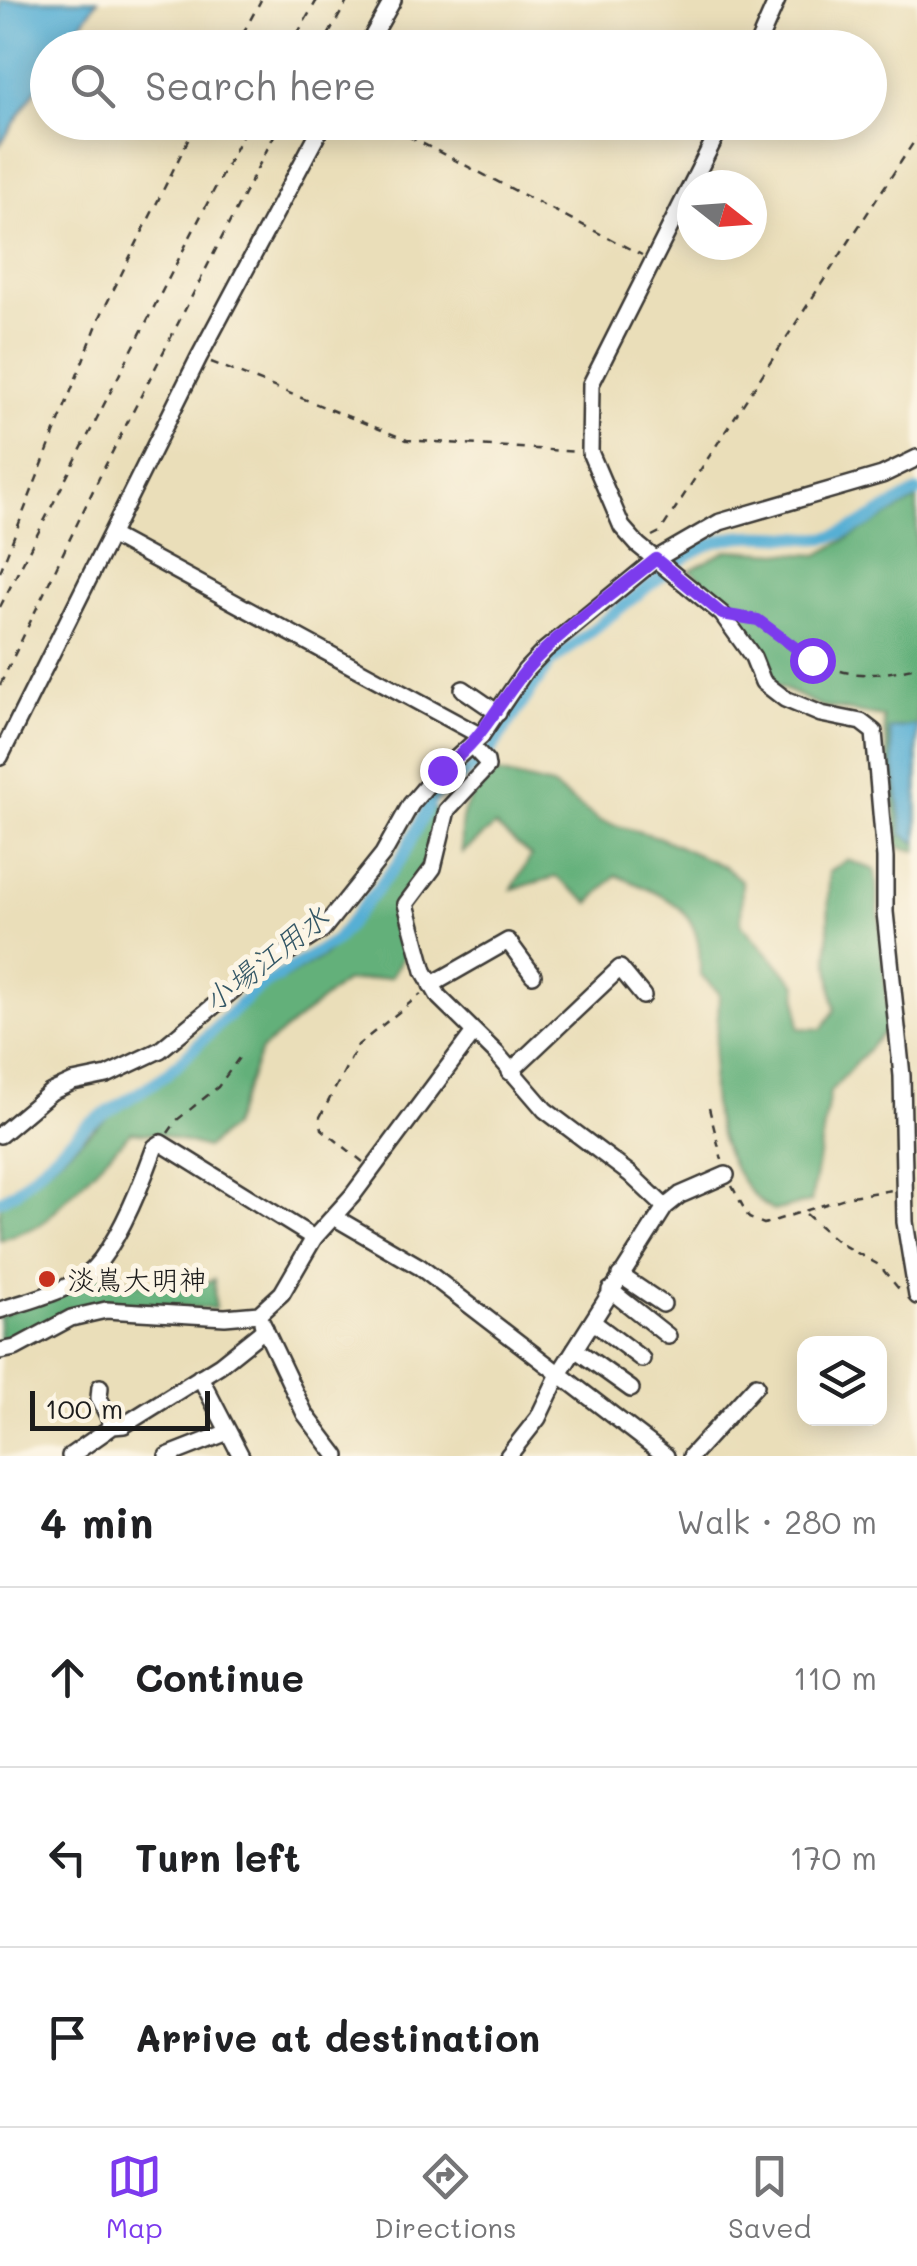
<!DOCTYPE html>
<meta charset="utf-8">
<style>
:root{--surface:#fff;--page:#f6f6f6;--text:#202124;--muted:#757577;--line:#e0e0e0;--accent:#7c3aed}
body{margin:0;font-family:Mali,"Klee One",sans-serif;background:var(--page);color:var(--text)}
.controls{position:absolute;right:30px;bottom:30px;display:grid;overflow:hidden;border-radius:20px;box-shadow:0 5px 25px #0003}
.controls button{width:90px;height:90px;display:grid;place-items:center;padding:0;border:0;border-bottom:2px solid var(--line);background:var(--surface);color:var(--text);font:50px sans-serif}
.compass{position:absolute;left:677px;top:170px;width:90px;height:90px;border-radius:50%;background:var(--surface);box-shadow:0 5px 25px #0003;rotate:107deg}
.scale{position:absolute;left:30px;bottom:25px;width:180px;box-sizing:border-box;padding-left:10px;border:5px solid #1c1c1c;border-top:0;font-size:28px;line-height:35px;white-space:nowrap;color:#1c1c1c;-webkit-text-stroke:8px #fcf5e5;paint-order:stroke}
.stop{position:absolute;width:30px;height:30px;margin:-22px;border:8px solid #7c3aed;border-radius:50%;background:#fff}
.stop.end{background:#7c3aed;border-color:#fff;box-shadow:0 2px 10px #0008}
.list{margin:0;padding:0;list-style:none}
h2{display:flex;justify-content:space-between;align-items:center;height:130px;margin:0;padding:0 40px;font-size:42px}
h2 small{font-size:32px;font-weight:400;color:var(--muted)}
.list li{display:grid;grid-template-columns:65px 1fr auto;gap:30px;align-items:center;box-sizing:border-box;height:180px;padding:0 40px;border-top:2px solid var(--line)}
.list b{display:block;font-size:38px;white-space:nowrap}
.list em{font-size:32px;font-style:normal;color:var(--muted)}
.icon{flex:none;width:55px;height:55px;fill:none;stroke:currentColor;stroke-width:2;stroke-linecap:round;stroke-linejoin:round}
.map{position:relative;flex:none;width:917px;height:1456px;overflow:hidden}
.search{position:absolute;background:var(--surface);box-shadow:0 5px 25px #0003;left:30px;right:30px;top:30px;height:110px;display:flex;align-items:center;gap:25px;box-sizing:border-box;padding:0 35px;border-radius:55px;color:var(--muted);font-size:38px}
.sheet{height:670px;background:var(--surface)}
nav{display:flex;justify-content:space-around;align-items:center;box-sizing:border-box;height:140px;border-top:2px solid var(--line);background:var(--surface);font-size:28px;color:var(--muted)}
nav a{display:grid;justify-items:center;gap:5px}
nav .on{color:var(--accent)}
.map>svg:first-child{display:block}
</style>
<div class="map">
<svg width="917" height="1456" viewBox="0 0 917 1456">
<rect width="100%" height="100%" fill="#fcf5e5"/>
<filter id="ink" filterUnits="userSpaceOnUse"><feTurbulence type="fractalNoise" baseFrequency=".01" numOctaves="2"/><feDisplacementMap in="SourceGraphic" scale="20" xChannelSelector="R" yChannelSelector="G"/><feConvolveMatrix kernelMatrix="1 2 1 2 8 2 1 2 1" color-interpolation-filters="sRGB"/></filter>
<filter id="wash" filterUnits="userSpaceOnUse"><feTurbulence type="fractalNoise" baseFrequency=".0048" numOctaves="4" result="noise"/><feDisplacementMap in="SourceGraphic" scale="40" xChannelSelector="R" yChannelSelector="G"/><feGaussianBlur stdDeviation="2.25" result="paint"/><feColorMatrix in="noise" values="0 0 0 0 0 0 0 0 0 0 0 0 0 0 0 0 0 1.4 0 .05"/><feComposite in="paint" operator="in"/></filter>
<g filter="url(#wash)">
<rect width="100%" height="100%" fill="#eadeb9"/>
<!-- forest -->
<g fill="#64b07a" stroke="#40664b" stroke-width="2.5">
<polygon points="917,499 917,851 899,847 883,717 821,706 768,682 761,649 730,603 690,570 728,550 818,555"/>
<path d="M498 773 552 786 600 821 658 837 725 867 742 881 741 924 797 985 799 1028 822 1029 835 1010 828 959 829 872 847 860 875 870 889 1026 830 1092 811 1202 773 1211C734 1187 710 1126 712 1080 714 1051 719 1023 719 993L700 974C702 906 672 900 616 875L590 903 556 877 512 889 531 856 495 826 462 853C457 812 465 798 498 773Z"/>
<path d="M430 806 437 811C433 827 434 843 427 859 407 907 387 883 410 946L391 977 344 982 261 1050 231 1127 206 1148 162 1135 131 1132 41 1225 0 1240V1203L14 1197 112 1114 168 1076 254 996 322 957 339 941 408 855Z"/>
<polygon points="95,1276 187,1290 214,1279 215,1309 105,1302 68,1313 0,1343 0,1316"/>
</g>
<!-- water -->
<g fill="#57afd4" stroke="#3a6678" stroke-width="2.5">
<polygon points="0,0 98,0 65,47 48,48 47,72 0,145"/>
<polygon points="917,725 917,843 903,835 889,729"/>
</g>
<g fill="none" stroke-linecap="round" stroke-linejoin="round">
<!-- canal -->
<g stroke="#57afd4" stroke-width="12">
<path d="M677 563C718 532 746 535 795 537 808 538 821 540 834 536 862 527 891 505 917 492"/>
<polyline points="489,753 550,663 664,574"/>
<polyline points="0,1200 15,1192 87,1125 166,1075 253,992 336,940 401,859 433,797 480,763"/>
</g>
</g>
</g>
<g filter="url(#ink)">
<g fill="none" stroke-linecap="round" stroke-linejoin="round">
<defs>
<g id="minor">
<polyline points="366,48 393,0"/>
<polyline points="756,48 777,0"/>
<polyline points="723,122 591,384 590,452 622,527 638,545 722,614 753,657 763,682 785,699 821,714 861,722 874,732 885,858 885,912 902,1076 905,1222 917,1296"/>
<polyline points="112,536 481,736"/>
<polyline points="463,689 498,713"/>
<polyline points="472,746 486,761 487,767 447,810 433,868 406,904 424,971 439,997 496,1053 545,1110 630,1174 665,1207"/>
<polyline points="0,757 199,357 324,122"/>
<polyline points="431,985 508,941 533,975"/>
<polyline points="510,1072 620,968 643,996"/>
<polyline points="0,1135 51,1092 73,1082 107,1075 160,1050 244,981 322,930 383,854 411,804 429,783 481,736 525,671 545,650 656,559 720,522 882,475 917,458"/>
<polyline points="334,1217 420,1267 666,1456"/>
<polyline points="620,1275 663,1304"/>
<polyline points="610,1290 668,1336"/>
<path d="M0 1310C30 1300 72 1291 94 1268 120 1240 142 1183 155 1147L161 1143 314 1238"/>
<polyline points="593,1322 642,1359"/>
<polyline points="262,1323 305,1414 337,1456"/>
<polyline points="575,1349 631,1389"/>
<polyline points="0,1351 15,1348 71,1318 106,1310 225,1317 259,1314 282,1293 314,1238 352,1196 474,1032"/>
<polyline points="200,1377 241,1456"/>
<polyline points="100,1387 99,1398 113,1426"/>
<polyline points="70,1456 113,1426 124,1425 220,1365 265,1329"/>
<polyline points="167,1456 228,1432"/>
<polyline points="508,1456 538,1418 559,1374 665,1207 680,1195 726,1175"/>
<polyline points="691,1456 756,1385"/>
</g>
</defs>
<!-- minor casing -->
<use href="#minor" stroke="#3b3934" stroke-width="20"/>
<!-- path -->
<g stroke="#3b3934" stroke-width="2.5" stroke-dasharray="8 8" stroke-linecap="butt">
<polyline points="235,48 261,0"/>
<polyline points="289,48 317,0"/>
<polyline points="321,48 348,0"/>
<polyline points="380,122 642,255"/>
<polyline points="211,362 407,440 578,452"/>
<polyline points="652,536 660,532 917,137"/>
<polyline points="0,572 100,317 197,122"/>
<polyline points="0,607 249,122"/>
<path d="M743 618C762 621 775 633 791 644 838 679 861 679 917 667"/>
<polyline points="0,685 99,478 281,122"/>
<polyline points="709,1108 722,1160"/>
<polyline points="168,1133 177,1120 218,1087 241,1055"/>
<polyline points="363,1162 322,1129 320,1117 358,1045 421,994"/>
<polyline points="732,1186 749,1218 764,1224 851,1196 893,1190"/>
<polyline points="806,1214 839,1243 879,1265 903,1294"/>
</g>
<!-- minor -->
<use href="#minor" stroke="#fff" stroke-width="15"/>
</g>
</g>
<g fill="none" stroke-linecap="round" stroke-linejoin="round" filter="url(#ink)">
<!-- route -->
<path stroke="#7c3aed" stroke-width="12" d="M442 770C486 736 494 709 526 670 559 630 616 592 656 559L722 614 758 620 812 660"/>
</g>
<!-- markers -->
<circle fill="#c8321e" stroke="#fcf5e5" stroke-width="4" cx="47" cy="1279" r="10"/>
<g text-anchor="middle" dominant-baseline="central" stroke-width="10" stroke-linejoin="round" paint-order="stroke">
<!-- poi labels -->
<g font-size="28" fill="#1c1c1c" stroke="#fcf5e5" text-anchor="start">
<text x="67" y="1279">淡嶌大明神</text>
</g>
<!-- water labels -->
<g font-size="30" font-style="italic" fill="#345766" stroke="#fcf5e5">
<text transform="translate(265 958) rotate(-38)">小場江用水</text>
</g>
</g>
</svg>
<div class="controls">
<button><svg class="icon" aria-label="layers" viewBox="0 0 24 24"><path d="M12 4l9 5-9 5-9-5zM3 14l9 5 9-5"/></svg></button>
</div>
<svg class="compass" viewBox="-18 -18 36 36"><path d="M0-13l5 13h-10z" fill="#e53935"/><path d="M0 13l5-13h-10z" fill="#757577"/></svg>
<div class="scale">100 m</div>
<div class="stop" style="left:812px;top:660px"></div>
<div class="stop end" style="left:442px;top:770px"></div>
<div class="search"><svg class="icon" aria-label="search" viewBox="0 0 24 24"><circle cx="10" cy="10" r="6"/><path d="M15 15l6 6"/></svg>Search here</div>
</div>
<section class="sheet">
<h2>4 min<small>Walk · 280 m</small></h2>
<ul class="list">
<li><svg class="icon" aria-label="ahead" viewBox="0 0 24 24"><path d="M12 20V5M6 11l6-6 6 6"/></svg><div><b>Continue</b></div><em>110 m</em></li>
<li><svg class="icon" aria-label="left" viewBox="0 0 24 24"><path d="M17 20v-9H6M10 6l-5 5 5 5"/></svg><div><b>Turn left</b></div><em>170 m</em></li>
<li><svg class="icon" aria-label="arrive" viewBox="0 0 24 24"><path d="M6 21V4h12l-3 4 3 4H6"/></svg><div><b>Arrive at destination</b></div></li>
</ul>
</section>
<nav>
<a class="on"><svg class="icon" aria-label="map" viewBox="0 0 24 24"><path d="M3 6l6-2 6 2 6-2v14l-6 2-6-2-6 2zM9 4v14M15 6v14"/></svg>Map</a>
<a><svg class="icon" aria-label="directions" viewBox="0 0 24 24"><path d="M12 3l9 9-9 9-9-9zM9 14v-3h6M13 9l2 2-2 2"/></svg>Directions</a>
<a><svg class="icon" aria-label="saved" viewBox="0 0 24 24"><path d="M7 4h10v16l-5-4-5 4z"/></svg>Saved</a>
</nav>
